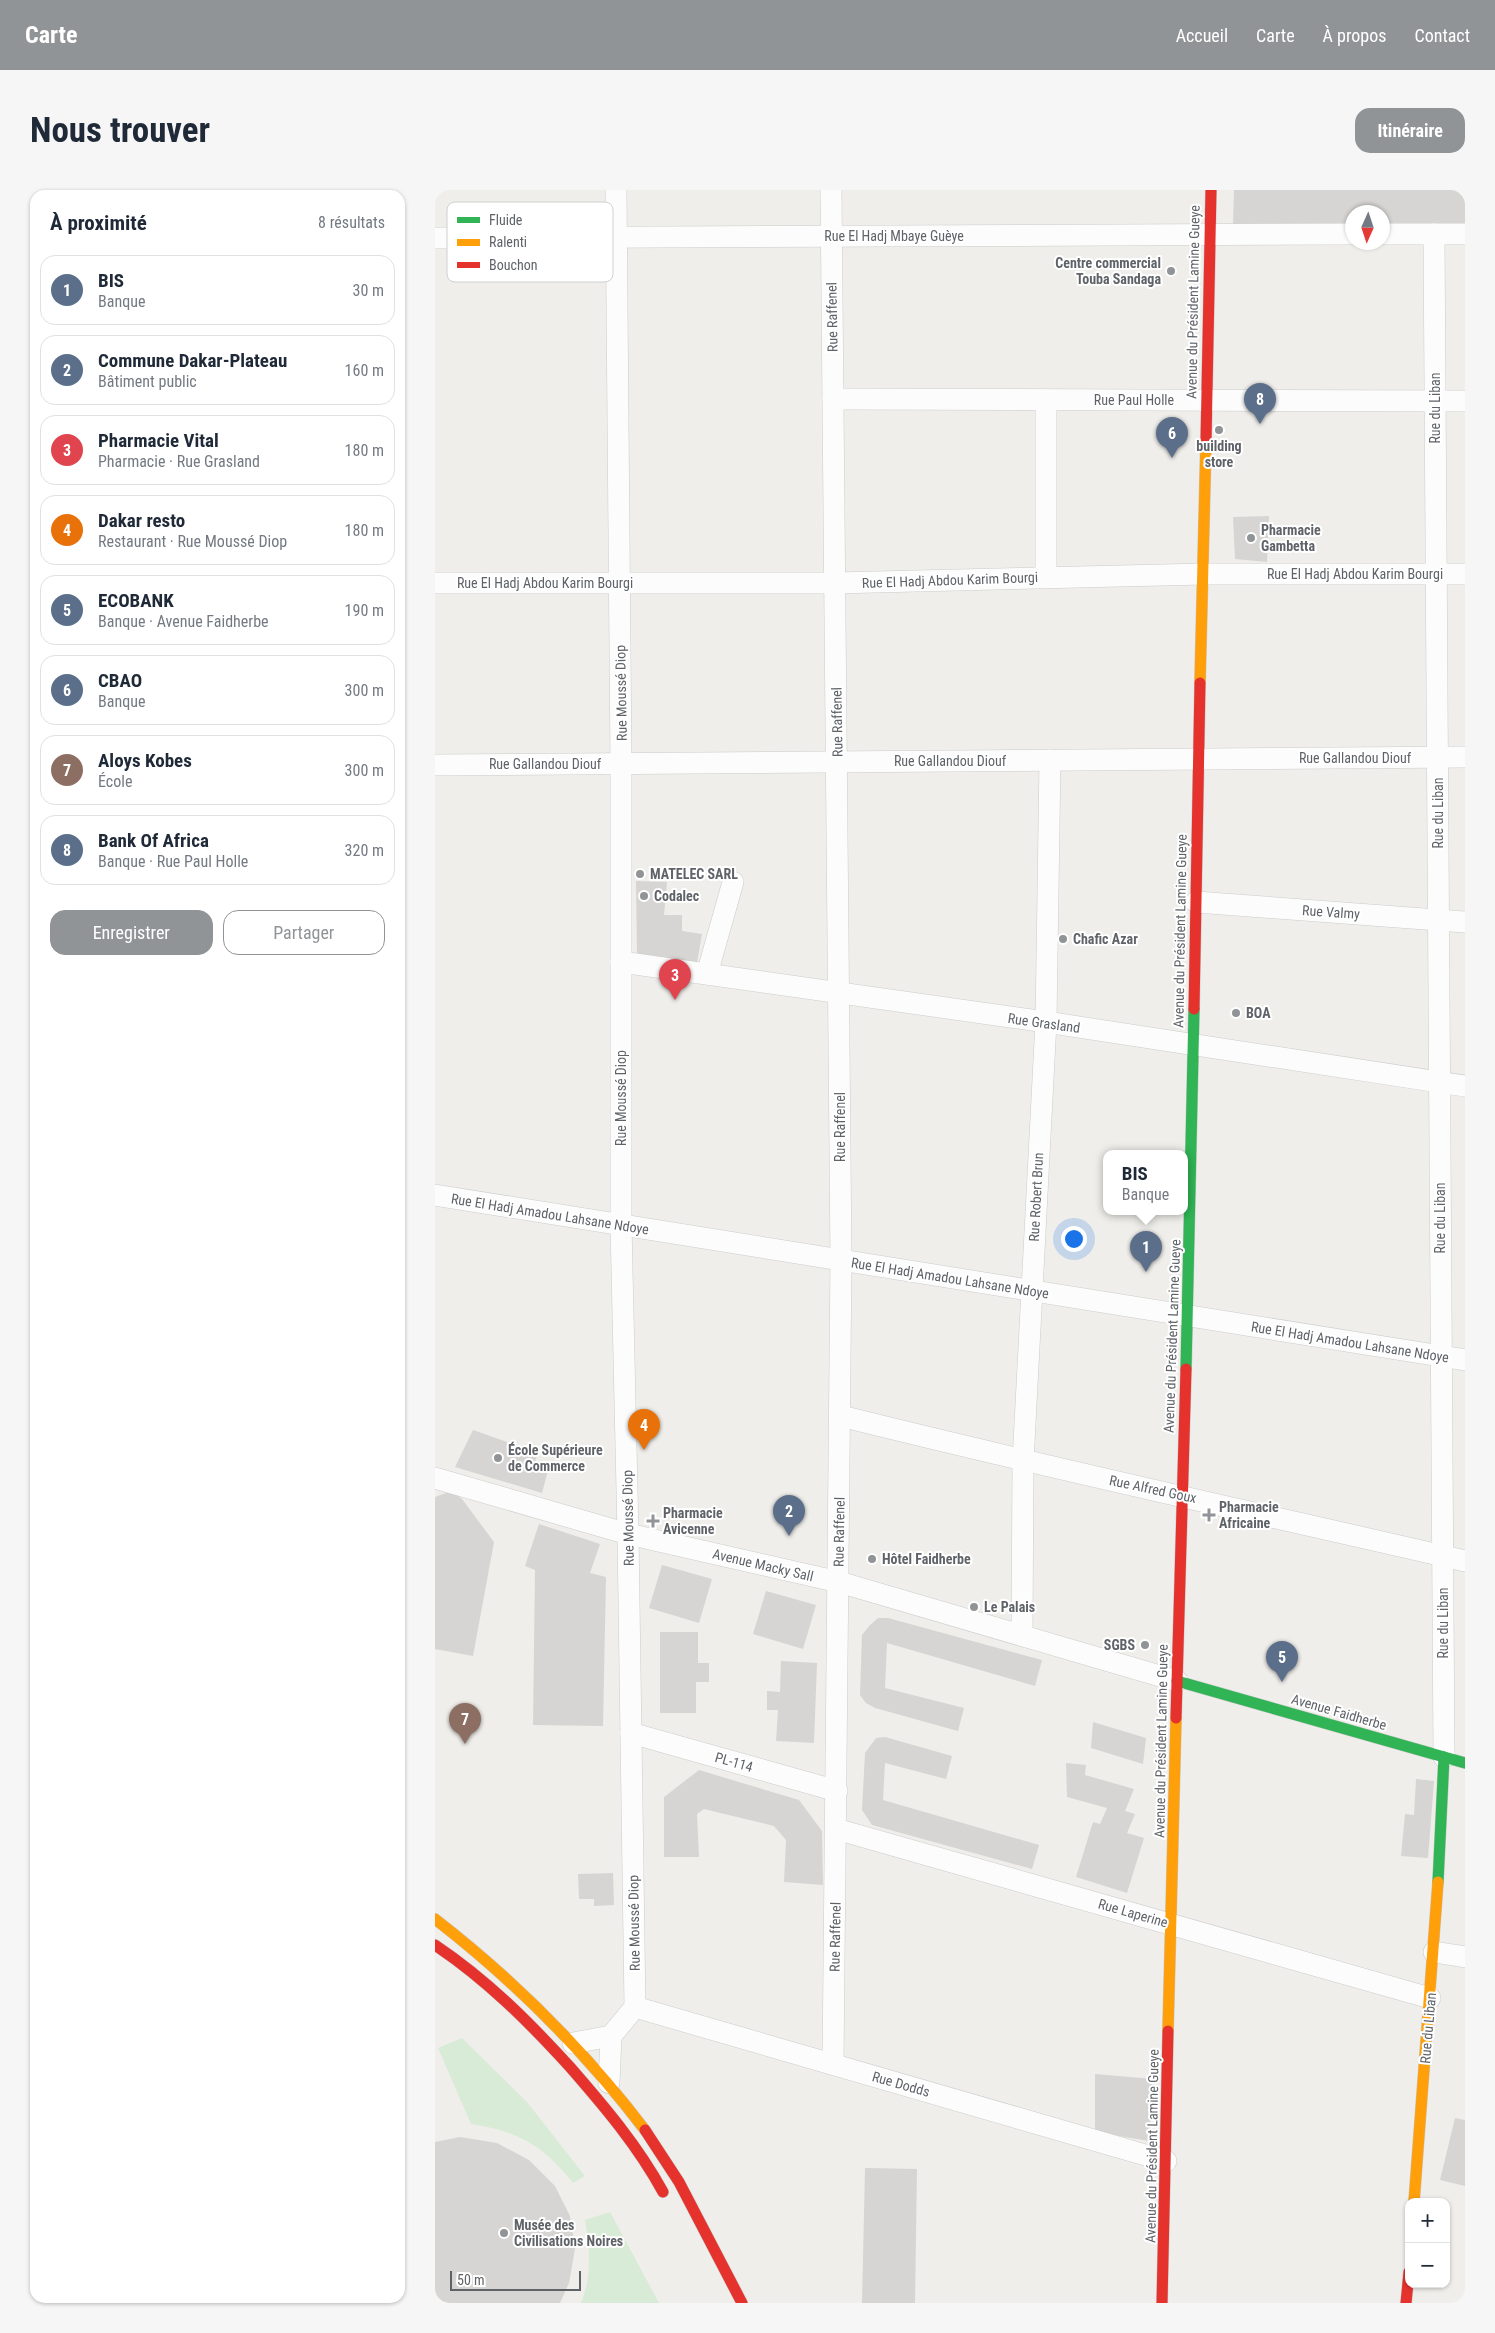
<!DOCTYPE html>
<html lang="fr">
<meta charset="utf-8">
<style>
:root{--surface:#fff;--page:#f6f6f7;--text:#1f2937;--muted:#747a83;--line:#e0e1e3;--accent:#919496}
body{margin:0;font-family:"Roboto Condensed",sans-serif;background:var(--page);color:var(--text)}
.controls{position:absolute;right:15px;bottom:15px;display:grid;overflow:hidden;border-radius:10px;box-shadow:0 1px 4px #0004}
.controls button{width:45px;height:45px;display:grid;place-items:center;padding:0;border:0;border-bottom:1px solid var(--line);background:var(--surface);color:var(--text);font:25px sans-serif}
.compass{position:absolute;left:910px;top:15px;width:45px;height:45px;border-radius:50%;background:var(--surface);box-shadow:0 1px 4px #0004;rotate:183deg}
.scale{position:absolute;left:15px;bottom:12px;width:131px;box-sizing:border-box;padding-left:5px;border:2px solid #5f6368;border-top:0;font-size:14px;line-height:18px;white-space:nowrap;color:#5f6368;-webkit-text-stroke:4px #fff;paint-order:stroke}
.you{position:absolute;left:638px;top:1048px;width:18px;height:18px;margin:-12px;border:4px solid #fff;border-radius:50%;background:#1a73e8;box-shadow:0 0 0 8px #1a73e833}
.badge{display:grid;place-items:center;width:32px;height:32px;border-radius:50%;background:var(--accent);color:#fff;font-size:16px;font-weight:700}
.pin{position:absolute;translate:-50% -41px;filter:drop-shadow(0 1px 2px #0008)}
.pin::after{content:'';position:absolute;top:26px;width:18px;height:15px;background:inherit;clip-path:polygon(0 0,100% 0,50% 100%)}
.popup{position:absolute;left:668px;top:960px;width:85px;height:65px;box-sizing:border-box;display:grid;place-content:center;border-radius:10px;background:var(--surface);filter:drop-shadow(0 1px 4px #0005);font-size:16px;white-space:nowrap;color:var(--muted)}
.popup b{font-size:19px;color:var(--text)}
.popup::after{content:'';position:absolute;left:50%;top:100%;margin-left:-10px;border:10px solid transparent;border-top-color:var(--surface)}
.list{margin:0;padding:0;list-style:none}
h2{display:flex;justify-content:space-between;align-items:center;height:65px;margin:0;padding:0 20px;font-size:21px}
h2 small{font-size:16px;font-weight:400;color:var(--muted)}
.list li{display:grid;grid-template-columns:32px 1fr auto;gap:15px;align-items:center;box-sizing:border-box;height:70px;margin:0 10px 10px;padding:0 10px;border:1px solid var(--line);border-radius:15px}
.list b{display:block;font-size:19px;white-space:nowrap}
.list p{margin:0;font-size:16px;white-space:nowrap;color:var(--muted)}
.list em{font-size:16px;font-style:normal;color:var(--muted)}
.actions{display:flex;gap:10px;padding:15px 20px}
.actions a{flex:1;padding:11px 0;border:1px solid var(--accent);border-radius:15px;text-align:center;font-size:18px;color:var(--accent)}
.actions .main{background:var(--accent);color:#fff}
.map{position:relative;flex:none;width:1030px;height:2113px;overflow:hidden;border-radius:15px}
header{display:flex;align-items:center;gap:30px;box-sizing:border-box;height:70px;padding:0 25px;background:var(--accent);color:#fff}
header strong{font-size:24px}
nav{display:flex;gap:28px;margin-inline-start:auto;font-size:18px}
.intro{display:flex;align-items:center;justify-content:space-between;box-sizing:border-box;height:120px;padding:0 30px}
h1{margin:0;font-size:35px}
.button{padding:12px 22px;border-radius:15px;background:var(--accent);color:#fff;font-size:18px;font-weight:700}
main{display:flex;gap:30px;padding:0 30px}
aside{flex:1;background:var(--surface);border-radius:15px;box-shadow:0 1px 4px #0004}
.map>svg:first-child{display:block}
</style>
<header>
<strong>Carte</strong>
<nav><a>Accueil</a><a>Carte</a><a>À propos</a><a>Contact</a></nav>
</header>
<div class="intro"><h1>Nous trouver</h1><a class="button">Itinéraire</a></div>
<main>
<aside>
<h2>À proximité<small>8 résultats</small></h2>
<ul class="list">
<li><span class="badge" style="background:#5c6f8a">1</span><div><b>BIS</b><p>Banque</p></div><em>30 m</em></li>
<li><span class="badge" style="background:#5c6f8a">2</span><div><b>Commune Dakar-Plateau</b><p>Bâtiment public</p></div><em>160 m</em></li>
<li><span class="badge" style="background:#e0444e">3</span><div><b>Pharmacie Vital</b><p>Pharmacie · Rue Grasland</p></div><em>180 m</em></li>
<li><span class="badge" style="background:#e8710a">4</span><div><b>Dakar resto</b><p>Restaurant · Rue Moussé Diop</p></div><em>180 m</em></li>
<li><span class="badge" style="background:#5c6f8a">5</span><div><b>ECOBANK</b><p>Banque · Avenue Faidherbe</p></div><em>190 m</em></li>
<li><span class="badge" style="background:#5c6f8a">6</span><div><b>CBAO</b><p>Banque</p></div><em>300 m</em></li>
<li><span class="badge" style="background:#8d6e63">7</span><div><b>Aloys Kobes</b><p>École</p></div><em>300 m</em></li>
<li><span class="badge" style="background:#5c6f8a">8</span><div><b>Bank Of Africa</b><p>Banque · Rue Paul Holle</p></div><em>320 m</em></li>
</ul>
<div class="actions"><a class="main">Enregistrer</a><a>Partager</a></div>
</aside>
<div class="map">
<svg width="1030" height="2113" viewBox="0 0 1030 2113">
<rect width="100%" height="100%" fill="#efeeea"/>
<!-- green -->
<g fill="#d8ebd6">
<path d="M27 1848 92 1912 150 1986 138 1993C109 1956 83 1941 36 1934L3 1858Z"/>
<path d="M175 2022 224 2113H146C157 2086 155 2058 150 2030Z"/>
</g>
<!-- building -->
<g fill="#d6d5d3">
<polygon points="799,0 1030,0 1030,37 948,36 948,22 918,22 918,36 798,34"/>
<polygon points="834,326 832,372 800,369 798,327"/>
<polygon points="201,691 232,692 229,725 247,725 247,741 267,744 262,773 202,765"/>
<polygon points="38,1240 103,1263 100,1272 114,1277 107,1303 20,1277"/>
<polygon points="11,1303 19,1303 27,1309 59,1352 38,1466 0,1459 0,1307"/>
<polygon points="104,1334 165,1354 155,1383 171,1387 168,1536 98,1535 100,1380 90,1376"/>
<polygon points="227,1375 277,1389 264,1433 214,1418"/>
<polygon points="331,1401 381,1415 368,1459 318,1444"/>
<polygon points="443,1428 453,1428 607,1470 600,1496 452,1453 450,1498 529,1518 523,1541 440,1518 431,1513 425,1505 427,1445 435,1435"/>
<polygon points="225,1442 263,1442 263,1473 274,1473 274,1492 261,1492 261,1523 225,1523"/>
<polygon points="346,1471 382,1473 379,1553 341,1551 343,1520 332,1520 332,1501 345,1502"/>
<polygon points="658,1532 711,1548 708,1574 656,1558"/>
<polygon points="450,1547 517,1566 511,1589 450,1573 448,1610 604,1655 597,1679 437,1635 427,1620 430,1563 441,1548"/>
<polygon points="631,1573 651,1575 650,1585 699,1599 690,1621 700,1624 692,1643 709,1648 692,1703 641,1687 658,1632 665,1634 672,1618 632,1607"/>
<polygon points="264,1580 364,1610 387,1641 388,1695 349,1692 351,1650 339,1636 269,1619 262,1624 264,1667 229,1667 229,1607"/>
<polygon points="981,1589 999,1591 993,1668 966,1666 970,1624 979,1625"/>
<polygon points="178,1683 179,1715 159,1716 159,1709 144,1709 143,1684"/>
<polygon points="660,1884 718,1889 714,1951 660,1942"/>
<polygon points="1020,1928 1030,1930 1030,1996 1005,1990"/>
<polygon points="25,1947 62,1953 94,1970 120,1996 135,2026 140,2059 134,2093 125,2113 0,2113 0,1952"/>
<polygon points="430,1978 482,1979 480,2113 427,2113"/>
</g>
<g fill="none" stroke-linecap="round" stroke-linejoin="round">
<defs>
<g id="street">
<polyline points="181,0 186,574 186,1035 193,1344 200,1817"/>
<polyline points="396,0 406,1070 398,1874"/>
<polyline points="948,44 1030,44"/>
<polyline points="999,44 1009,1567"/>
<polyline points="0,48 918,44"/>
<polyline points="398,209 1030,211"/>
<polyline points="611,210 611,387"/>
<polyline points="0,393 400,393 769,384 1030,384"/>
<polyline points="0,575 1030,567"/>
<polyline points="761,712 1030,732"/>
<polyline points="186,772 611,832 1030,896"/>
<polyline points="272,784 298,692"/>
<polyline points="0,1005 1030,1170"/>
<path d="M406 1226C613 1278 822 1323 1030 1371"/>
<polyline points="0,1288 193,1344 404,1392 742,1491"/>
<polyline points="587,1445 588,1272 611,832 615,570"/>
<polyline points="196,1543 402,1601"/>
<polyline points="401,1639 995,1808"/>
<polyline points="999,1762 1030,1767"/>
<polyline points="200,1817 731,1971"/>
<polyline points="138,1853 176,1846"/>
<polyline points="174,1893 176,1846 200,1817"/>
</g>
<g id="fast">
<polyline points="751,1179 759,819"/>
<polyline points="742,1491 1030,1573"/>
<polyline points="1003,1692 1009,1567"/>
</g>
<g id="slow">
<polyline points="765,493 771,251"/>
<path d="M0 1729C80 1791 149 1860 210 1940"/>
<polyline points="733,1841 741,1528"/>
<polyline points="979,2012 1003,1692"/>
</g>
<g id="jam">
<polyline points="771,251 776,0"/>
<polyline points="759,819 765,493"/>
<polyline points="741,1528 751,1179"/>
<path d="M0 1755C51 1789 94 1832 135 1877 169 1916 203 1956 228 2002"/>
<polyline points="210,1940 244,1992 307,2113"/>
<polyline points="727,2113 733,1841"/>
<polyline points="971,2113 974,2082"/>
</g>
</defs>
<!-- street casing -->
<use href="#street" stroke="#cbcccc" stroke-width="22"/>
<!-- fast casing -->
<use href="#fast" stroke="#cacacb" stroke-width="12"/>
<!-- slow casing -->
<use href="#slow" stroke="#cacacb" stroke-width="12"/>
<!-- jam casing -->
<use href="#jam" stroke="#cacacb" stroke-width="12"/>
<!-- street -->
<use href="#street" stroke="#fdfcfc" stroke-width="21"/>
<!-- fast -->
<use href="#fast" stroke="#30b455" stroke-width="11"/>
<!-- slow -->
<use href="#slow" stroke="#ff9f0a" stroke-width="11"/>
<!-- jam -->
<use href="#jam" stroke="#e5322d" stroke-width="11"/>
</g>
<!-- markers -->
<g fill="#919496" stroke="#fff" stroke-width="2">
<circle cx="736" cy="81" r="5"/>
<circle cx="784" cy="240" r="5"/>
<circle cx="816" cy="348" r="5"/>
<circle cx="205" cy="684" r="5"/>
<circle cx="209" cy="706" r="5"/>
<circle cx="628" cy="749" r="5"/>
<circle cx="801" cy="823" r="5"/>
<circle cx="63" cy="1268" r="5"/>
<path d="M771.5 1317.5h5v5h5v5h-5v5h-5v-5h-5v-5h5z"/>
<path d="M215.5 1323.5h5v5h5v5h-5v5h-5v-5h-5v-5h5z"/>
<circle cx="437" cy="1369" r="5"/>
<circle cx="539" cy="1417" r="5"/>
<circle cx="710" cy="1455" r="5"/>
<circle cx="69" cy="2043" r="5"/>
</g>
<g text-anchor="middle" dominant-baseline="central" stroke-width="4" stroke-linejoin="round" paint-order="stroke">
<!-- street labels -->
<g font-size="14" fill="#5f6368" stroke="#fff">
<text x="459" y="46">Rue El Hadj Mbaye Guèye</text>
<text transform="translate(758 112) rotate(-89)">Avenue du Président Lamine Gueye</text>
<text transform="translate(397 127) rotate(-91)">Rue Raffenel</text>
<text x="699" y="210">Rue Paul Holle</text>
<text transform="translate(1000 218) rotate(-90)">Rue du Liban</text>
<text x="920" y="384">Rue El Hadj Abdou Karim Bourgi</text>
<text transform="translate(515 390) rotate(-2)">Rue El Hadj Abdou Karim Bourgi</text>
<text x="110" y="393">Rue El Hadj Abdou Karim Bourgi</text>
<text transform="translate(186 503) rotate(-91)">Rue Moussé Diop</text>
<text transform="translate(402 532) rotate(-91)">Rue Raffenel</text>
<text x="920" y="568">Rue Gallandou Diouf</text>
<text x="515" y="571">Rue Gallandou Diouf</text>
<text x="110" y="574">Rue Gallandou Diouf</text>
<text transform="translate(1003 623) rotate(-90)">Rue du Liban</text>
<text transform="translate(896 722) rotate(4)">Rue Valmy</text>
<text transform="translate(745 741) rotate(-89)">Avenue du Président Lamine Gueye</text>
<text transform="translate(609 833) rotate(8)">Rue Grasland</text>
<text transform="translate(186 908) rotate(-90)">Rue Moussé Diop</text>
<text transform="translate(405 937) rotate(-90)">Rue Raffenel</text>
<text transform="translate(601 1007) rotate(-87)">Rue Robert Brun</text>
<text transform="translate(115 1024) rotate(9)">Rue El Hadj Amadou Lahsane Ndoye</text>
<text transform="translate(1005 1028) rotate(-90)">Rue du Liban</text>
<text transform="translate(515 1088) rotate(9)">Rue El Hadj Amadou Lahsane Ndoye</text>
<text transform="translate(737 1146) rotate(-88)">Avenue du Président Lamine Gueye</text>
<text transform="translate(915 1152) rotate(9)">Rue El Hadj Amadou Lahsane Ndoye</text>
<text transform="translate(718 1299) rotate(12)">Rue Alfred Goux</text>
<text transform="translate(193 1328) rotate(-91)">Rue Moussé Diop</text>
<text transform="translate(404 1342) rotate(-89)">Rue Raffenel</text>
<text transform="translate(328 1375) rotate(13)">Avenue Macky Sall</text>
<text transform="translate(1008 1433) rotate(-90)">Rue du Liban</text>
<text transform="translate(904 1522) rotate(16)">Avenue Faidherbe</text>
<text transform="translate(726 1551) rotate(-89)">Avenue du Président Lamine Gueye</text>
<text transform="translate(299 1572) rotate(16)">PL-114</text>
<text transform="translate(698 1723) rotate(16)">Rue Laperine</text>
<text transform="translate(199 1733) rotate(-91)">Rue Moussé Diop</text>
<text transform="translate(400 1747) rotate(-89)">Rue Raffenel</text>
<text transform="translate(993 1838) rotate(-85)">Rue du Liban</text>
<text transform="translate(466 1894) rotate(16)">Rue Dodds</text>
<text transform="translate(717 1956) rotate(-89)">Avenue du Président Lamine Gueye</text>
</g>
<!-- poi labels -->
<g font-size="14" font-weight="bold" fill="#5f6368" stroke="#fff" text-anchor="start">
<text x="726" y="73" text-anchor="end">Centre commercial<tspan x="726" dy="16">Touba Sandaga</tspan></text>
<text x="784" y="256" text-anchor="middle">building<tspan x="784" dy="16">store</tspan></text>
<text x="826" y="340">Pharmacie<tspan x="826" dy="16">Gambetta</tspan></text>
<text x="215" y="684">MATELEC SARL</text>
<text x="219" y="706">Codalec</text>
<text x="638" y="749">Chafic Azar</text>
<text x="811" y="823">BOA</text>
<text x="73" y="1260">École Supérieure<tspan x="73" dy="16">de Commerce</tspan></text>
<text x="784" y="1317">Pharmacie<tspan x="784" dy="16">Africaine</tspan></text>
<text x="228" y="1323">Pharmacie<tspan x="228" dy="16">Avicenne</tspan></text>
<text x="447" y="1369">Hôtel Faidherbe</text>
<text x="549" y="1417">Le Palais</text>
<text x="700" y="1455" text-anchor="end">SGBS</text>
<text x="79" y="2035">Musée des<tspan x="79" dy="16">Civilisations Noires</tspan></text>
</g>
</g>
<!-- legend -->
<rect x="12" y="12" width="166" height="80" rx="8" fill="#fff" stroke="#cfd0d2" stroke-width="1"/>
<rect x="22" y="27" width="23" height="6" fill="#30b455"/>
<rect x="22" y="49" width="23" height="7" fill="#ff9f0a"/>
<rect x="22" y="72" width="23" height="6" fill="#e5322d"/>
<g font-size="14" fill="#5f6368">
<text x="54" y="35">Fluide</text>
<text x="54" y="57">Ralenti</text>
<text x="54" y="80">Bouchon</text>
</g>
</svg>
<div class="controls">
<button>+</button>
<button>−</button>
</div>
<svg class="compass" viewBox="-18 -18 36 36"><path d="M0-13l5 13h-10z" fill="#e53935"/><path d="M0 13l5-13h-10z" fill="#747a83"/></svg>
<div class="scale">50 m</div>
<div class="you"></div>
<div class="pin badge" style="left:711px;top:1082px;background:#5c6f8a">1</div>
<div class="popup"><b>BIS</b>Banque</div>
<div class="pin badge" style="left:354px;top:1346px;background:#5c6f8a">2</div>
<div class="pin badge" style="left:240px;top:810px;background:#e0444e">3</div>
<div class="pin badge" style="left:209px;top:1260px;background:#e8710a">4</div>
<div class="pin badge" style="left:847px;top:1492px;background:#5c6f8a">5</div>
<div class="pin badge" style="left:737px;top:268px;background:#5c6f8a">6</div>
<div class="pin badge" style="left:30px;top:1554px;background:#8d6e63">7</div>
<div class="pin badge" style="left:825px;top:234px;background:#5c6f8a">8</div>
</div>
</main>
